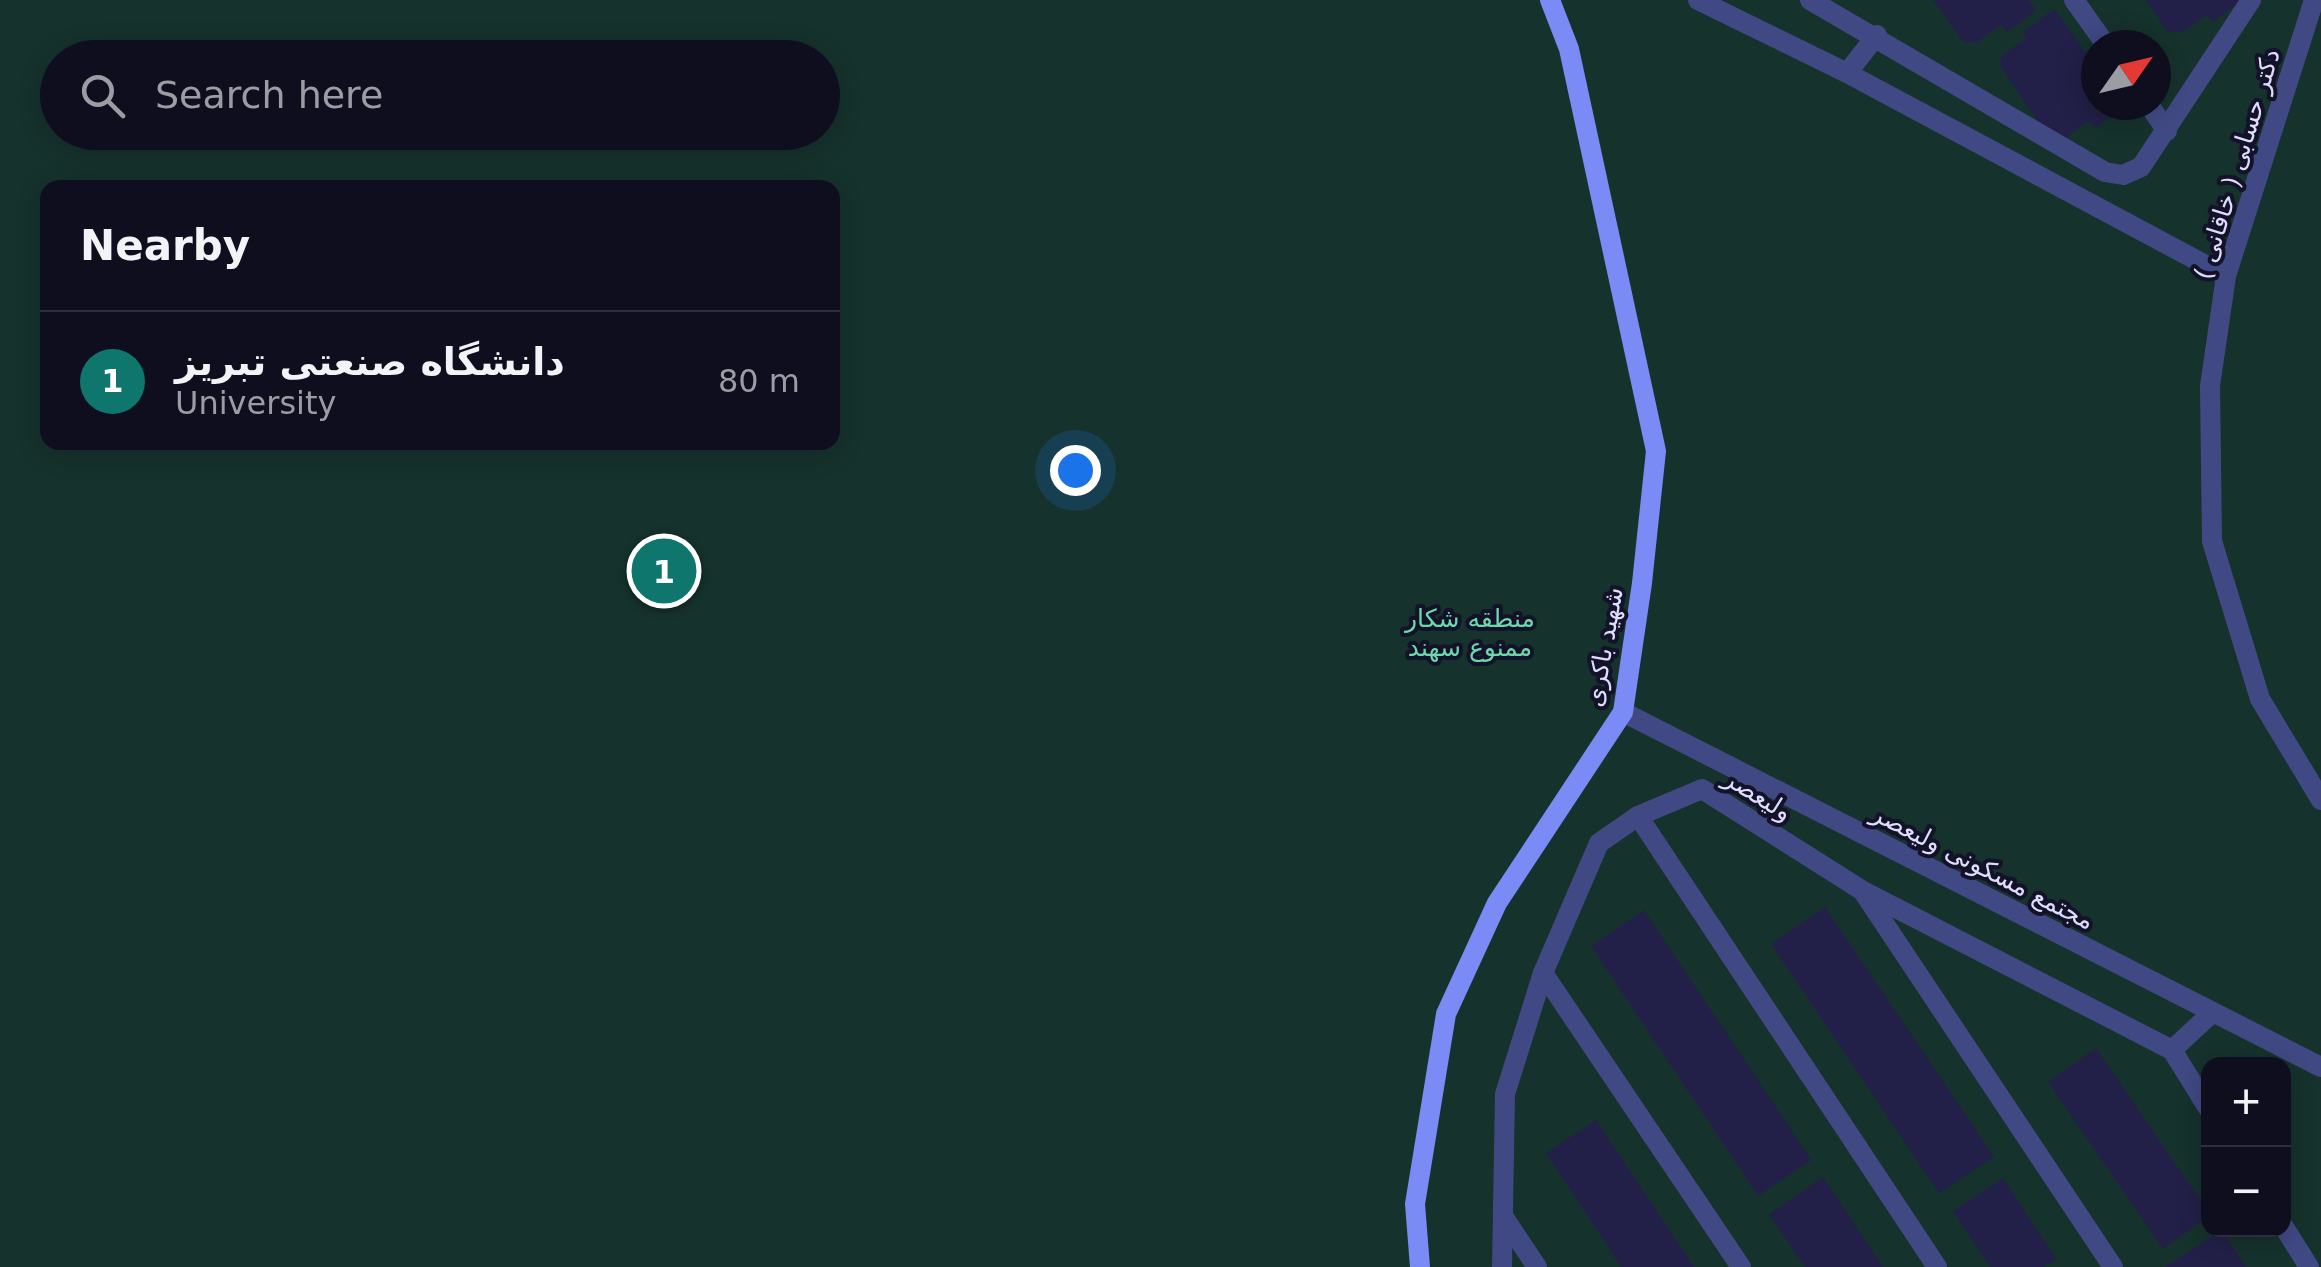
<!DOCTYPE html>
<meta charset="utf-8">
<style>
:root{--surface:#0e0e1e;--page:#171727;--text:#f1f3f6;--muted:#9b9ca4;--line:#2e2e3c;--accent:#0f766e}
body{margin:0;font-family:"DejaVu Sans","Noto Naskh Arabic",sans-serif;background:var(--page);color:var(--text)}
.controls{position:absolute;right:30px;bottom:30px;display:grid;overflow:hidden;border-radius:20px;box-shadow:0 5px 25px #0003}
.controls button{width:90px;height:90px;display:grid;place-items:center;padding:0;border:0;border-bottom:2px solid var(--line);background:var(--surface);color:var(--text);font:50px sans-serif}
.compass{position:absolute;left:2081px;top:30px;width:90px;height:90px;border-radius:50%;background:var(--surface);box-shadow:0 5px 25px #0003;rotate:56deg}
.you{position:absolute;left:1075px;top:470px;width:35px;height:35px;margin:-25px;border:8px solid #fff;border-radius:50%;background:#1a73e8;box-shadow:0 0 0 15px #1a73e833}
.badge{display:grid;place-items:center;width:65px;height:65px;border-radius:50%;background:var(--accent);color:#fff;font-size:32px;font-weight:700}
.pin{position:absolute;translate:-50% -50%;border:5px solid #fff;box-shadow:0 2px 10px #0006}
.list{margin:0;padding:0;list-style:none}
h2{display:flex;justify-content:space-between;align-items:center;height:130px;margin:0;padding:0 40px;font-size:42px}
h2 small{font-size:32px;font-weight:400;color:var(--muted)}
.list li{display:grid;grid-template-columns:65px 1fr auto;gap:30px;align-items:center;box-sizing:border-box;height:140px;padding:0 40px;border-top:2px solid var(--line)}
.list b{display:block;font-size:38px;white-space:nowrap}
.list p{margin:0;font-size:32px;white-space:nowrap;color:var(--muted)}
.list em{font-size:32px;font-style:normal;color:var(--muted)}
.icon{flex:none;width:55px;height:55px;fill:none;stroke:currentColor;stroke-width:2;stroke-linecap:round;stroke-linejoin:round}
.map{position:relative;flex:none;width:2321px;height:1267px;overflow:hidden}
.search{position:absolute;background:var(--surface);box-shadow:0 5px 25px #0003;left:40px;top:40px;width:800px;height:110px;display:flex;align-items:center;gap:25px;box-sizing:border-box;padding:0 35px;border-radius:55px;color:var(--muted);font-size:38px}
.panel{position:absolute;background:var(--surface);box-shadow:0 5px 25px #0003;left:40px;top:180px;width:800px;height:270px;border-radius:20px}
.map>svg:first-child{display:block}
</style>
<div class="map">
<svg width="2321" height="1267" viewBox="0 0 2321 1267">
<rect width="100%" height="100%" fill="#131228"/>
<!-- green -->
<path fill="#16322d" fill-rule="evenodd" d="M0 0H2321V1267H0ZM2096 45H2156V105H2096ZM58 58H822V132H58ZM48 188H832V442H48ZM2208 1064H2284V1230H2208Z"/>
<!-- building -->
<g fill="#222048">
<polygon points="1933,0 2029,0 2036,11 2007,32 2001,25 1976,43 1963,42"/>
<polygon points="2146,0 2243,0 2213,22 2207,15 2182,32 2168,32"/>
<polygon points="2055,9 2096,68 2096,105 2124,107 2095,128 2089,121 2064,139 2050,139 2001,67 2001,56 2027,38 2022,32"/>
<polygon points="1825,907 1994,1157 1939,1193 1771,944"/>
<polygon points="1644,910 1811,1160 1758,1196 1591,946"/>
<polygon points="2096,1048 2208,1211 2208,1217 2163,1249 2048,1082"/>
<polygon points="1596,1120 1694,1267 1621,1267 1546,1153"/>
<polygon points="1823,1177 1883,1267 1805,1267 1769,1214"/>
<polygon points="2003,1178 2056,1259 2044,1267 1990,1267 1953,1211"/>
<polygon points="2222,1230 2246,1267 2165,1267"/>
</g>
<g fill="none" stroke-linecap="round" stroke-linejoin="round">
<!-- minor -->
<g stroke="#414984" stroke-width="20">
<polyline points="1698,0 1847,73 2226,276"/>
<polyline points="1810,0 2105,172 2123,175 2141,167 2251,0"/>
<polyline points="2074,0 2106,45"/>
<polyline points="1847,73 1877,35"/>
<polyline points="2149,105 2167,131"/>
<polyline points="1623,712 2321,1067"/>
<polyline points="1638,816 1937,1267"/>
<polyline points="1864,893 2113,1267"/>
<polyline points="1543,973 1741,1267"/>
<polyline points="2208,1108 2172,1050 2213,1012"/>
<polyline points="1503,1216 1537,1267"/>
<polyline points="2284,1227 2309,1267"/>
<polyline points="1502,1267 1505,1094 1543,973 1599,843 1638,816 1702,789 1863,891 2172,1050"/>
</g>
<!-- tertiary -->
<polyline stroke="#414984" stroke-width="20" points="2314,0 2226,276 2210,386 2212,541 2260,699 2321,800"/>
<!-- secondary -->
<polyline stroke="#7b8bf5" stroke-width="20" points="1420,1267 1415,1204 1446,1014 1497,903 1623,712 1642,583 1656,451 1569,49 1550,0"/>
</g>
<g text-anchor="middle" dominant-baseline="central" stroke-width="8" stroke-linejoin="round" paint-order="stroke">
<!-- street labels -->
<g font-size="25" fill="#dddefc" stroke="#131228">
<text transform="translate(2237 164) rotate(-73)">دکتر حسابی ( خاقانی )</text>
<text transform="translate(1604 647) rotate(-80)">شهید باکری</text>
<text transform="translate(1758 795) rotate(32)">ولیعصر</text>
<text transform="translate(1983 867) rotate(27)">مجتمع مسکونی ولیعصر</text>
</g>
<!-- park labels -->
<g font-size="25" fill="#6dd8ad" stroke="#131228">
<text x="1470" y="618">منطقه شکار<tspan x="1470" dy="29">ممنوع سهند</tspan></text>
</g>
</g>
</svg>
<div class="controls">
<button>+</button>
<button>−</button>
</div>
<svg class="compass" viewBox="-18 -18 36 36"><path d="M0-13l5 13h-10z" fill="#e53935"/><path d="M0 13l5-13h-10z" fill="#9b9ca4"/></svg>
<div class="you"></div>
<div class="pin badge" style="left:664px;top:571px">1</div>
<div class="search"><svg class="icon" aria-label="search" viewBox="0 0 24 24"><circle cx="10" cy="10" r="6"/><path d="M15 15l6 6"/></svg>Search here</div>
<section class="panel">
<h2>Nearby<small></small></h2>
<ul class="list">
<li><span class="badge">1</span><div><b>دانشگاه صنعتی تبریز</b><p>University</p></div><em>80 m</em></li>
</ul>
</section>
</div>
